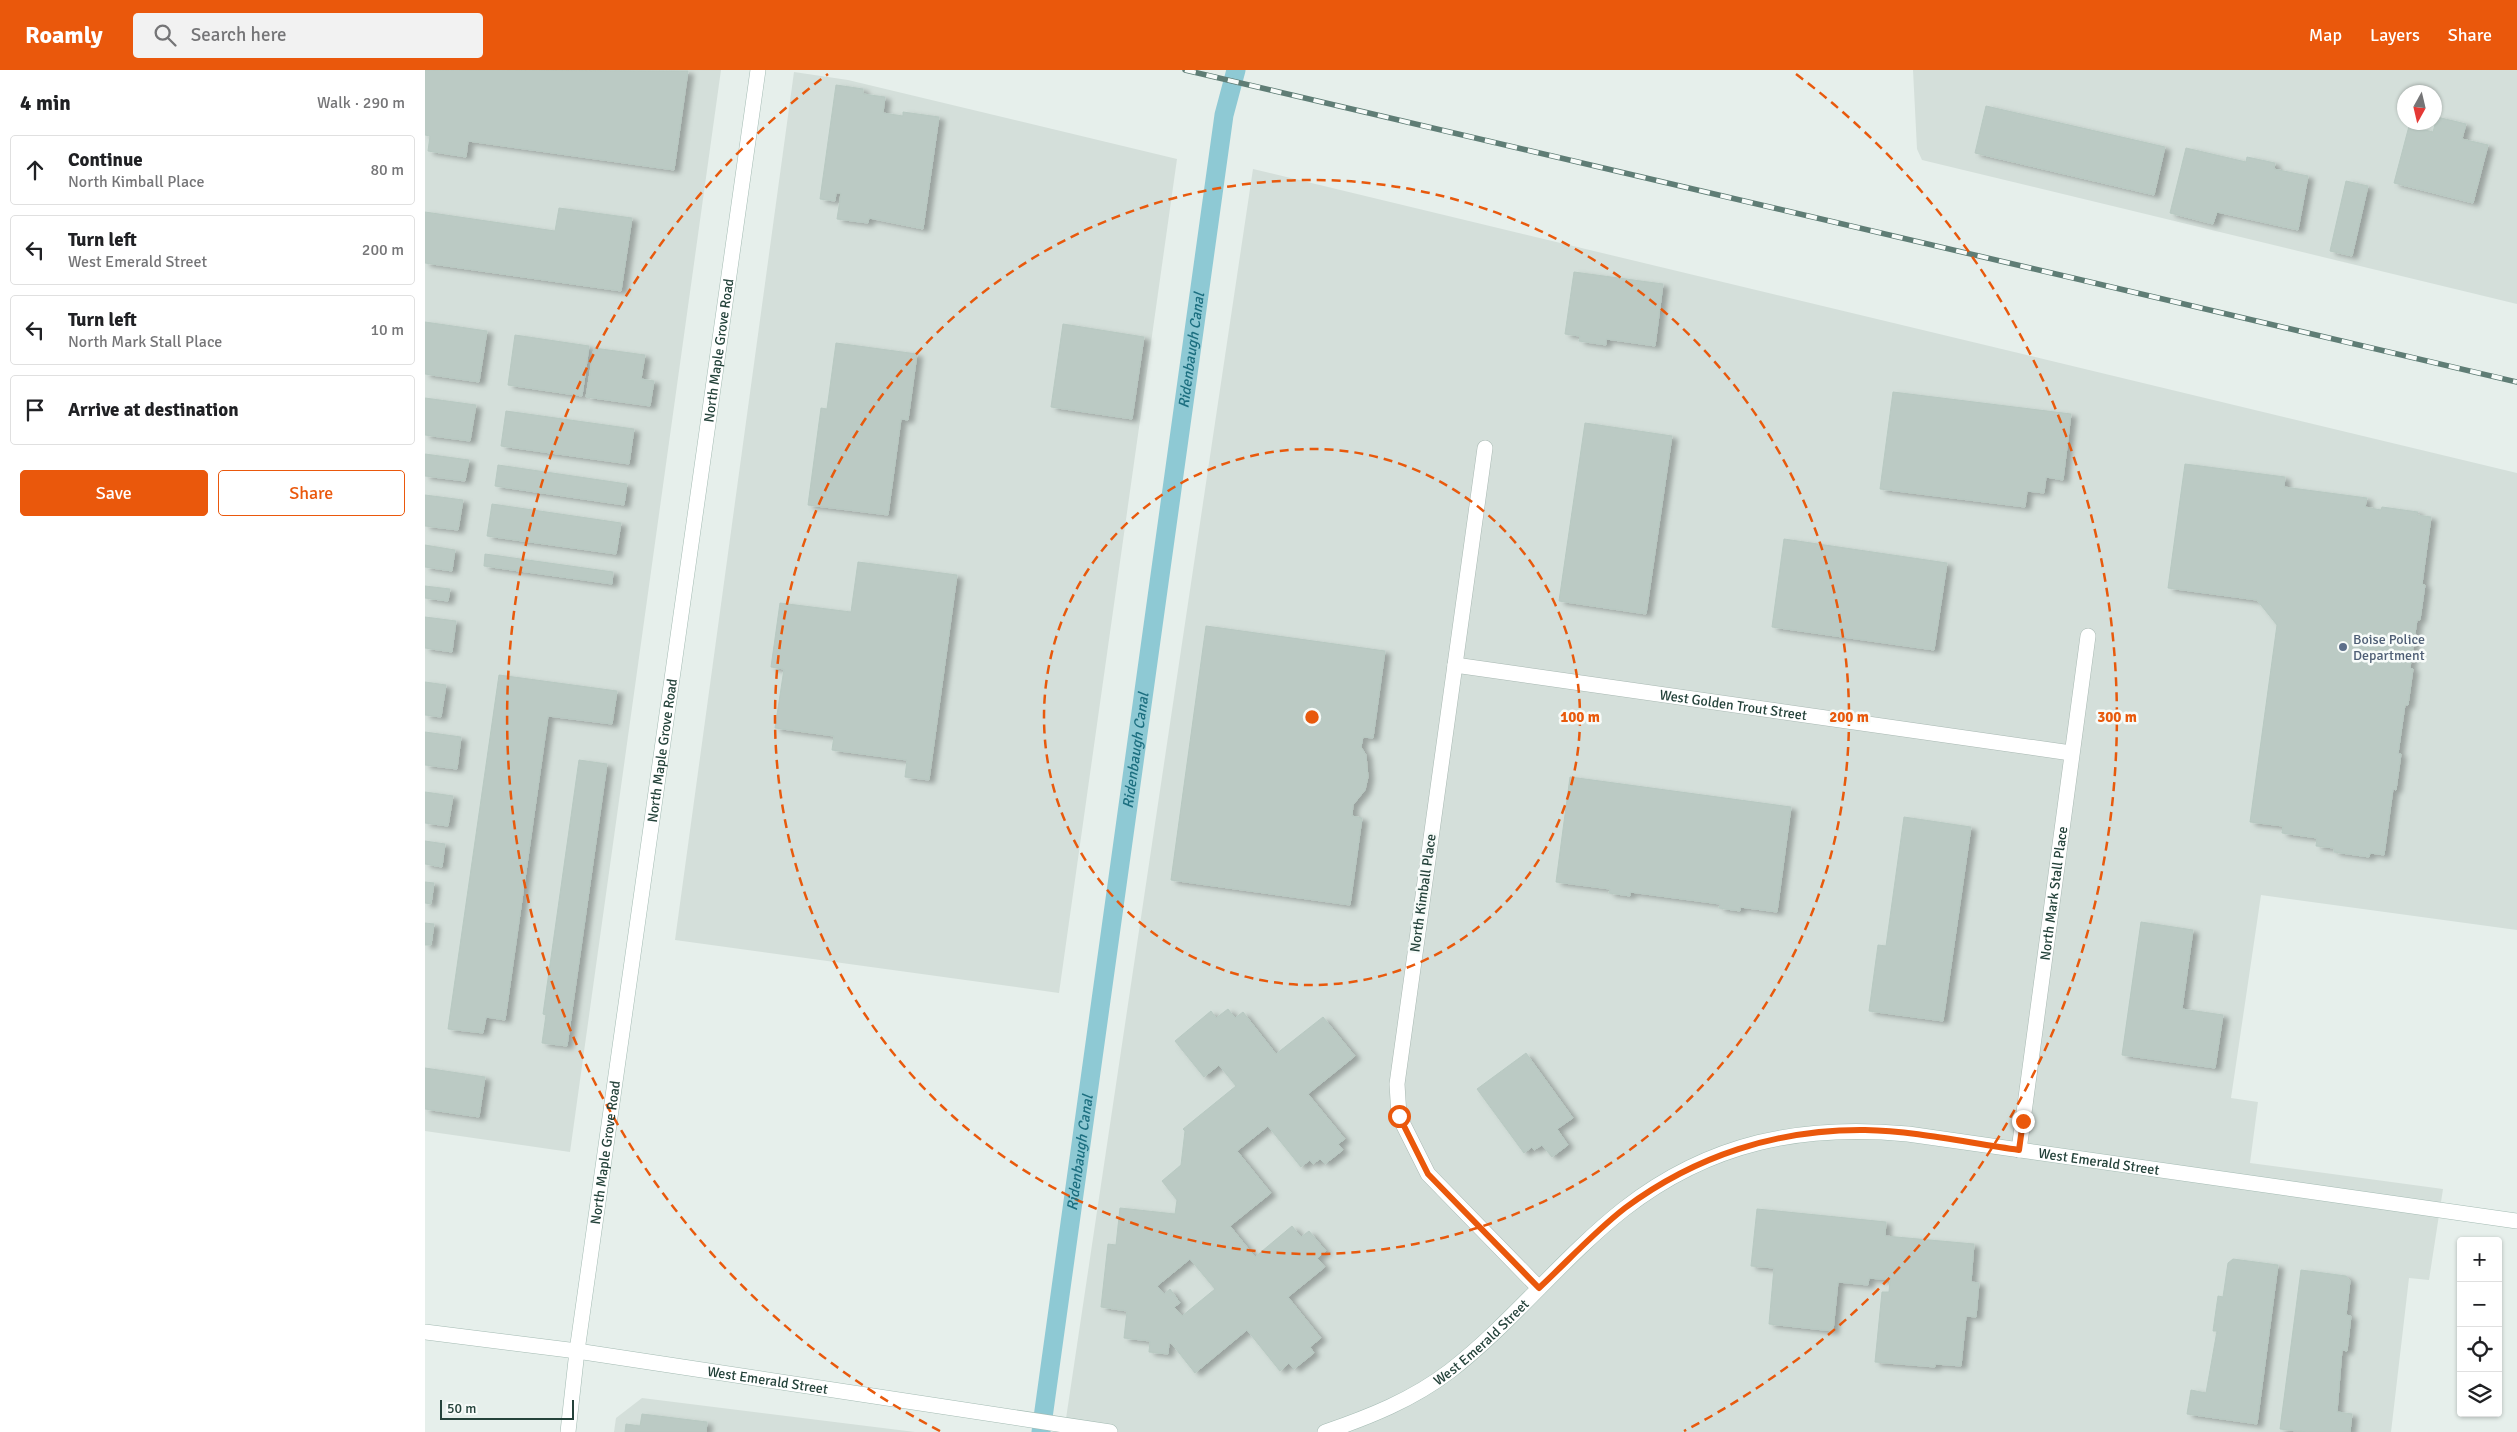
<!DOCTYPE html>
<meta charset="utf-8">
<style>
:root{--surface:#fff;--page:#f2f2f2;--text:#202124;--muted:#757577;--line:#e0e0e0;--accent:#ea580c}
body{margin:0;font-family:Signika,sans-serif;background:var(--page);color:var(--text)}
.controls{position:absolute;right:15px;bottom:15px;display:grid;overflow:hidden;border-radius:5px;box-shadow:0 1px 4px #0004}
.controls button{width:45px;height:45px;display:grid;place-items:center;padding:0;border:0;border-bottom:1px solid var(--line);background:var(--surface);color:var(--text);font:25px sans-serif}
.compass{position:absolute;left:1972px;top:15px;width:45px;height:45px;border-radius:50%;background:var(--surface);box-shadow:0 1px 4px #0004;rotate:188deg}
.scale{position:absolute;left:15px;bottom:12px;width:134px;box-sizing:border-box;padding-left:5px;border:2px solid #24423a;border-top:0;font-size:14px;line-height:18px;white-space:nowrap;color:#24423a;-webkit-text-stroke:4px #f7fbf9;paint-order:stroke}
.stop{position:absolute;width:15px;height:15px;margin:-11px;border:4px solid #ea580c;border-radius:50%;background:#fff}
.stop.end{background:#ea580c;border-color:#fff;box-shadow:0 1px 5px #0008}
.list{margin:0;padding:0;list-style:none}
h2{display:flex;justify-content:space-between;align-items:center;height:65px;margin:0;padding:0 20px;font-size:21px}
h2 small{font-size:16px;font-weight:400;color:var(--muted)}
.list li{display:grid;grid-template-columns:32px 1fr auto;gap:15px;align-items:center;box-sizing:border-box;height:70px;margin:0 10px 10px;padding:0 10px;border:1px solid var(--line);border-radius:5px}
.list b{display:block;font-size:19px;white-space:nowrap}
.list p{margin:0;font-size:16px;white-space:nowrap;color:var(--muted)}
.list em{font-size:16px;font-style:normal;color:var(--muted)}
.actions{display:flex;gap:10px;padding:15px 20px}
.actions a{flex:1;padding:11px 0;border:1px solid var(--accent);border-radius:5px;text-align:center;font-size:18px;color:var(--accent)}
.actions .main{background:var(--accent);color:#fff}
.icon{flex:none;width:28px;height:28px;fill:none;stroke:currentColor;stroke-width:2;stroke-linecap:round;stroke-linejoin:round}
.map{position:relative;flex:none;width:2092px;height:1362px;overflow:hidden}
header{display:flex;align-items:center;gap:30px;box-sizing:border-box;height:70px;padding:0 25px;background:var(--accent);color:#fff}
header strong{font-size:24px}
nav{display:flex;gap:28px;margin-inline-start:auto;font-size:18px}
.search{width:350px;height:45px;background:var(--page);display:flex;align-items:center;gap:12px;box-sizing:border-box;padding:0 18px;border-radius:5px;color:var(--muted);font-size:19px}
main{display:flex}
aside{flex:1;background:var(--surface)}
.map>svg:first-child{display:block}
</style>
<header>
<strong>Roamly</strong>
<div class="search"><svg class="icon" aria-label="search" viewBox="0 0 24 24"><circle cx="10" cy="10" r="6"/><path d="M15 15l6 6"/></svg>Search here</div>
<nav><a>Map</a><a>Layers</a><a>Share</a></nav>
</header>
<main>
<aside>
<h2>4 min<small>Walk · 290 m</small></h2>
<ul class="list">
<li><svg class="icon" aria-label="ahead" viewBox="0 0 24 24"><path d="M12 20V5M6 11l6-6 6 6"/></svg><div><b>Continue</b><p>North Kimball Place</p></div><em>80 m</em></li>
<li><svg class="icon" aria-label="left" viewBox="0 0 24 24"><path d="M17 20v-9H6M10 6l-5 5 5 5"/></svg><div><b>Turn left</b><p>West Emerald Street</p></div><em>200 m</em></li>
<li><svg class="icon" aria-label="left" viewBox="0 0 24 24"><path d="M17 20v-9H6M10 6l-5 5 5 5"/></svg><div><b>Turn left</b><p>North Mark Stall Place</p></div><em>10 m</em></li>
<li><svg class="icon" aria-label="arrive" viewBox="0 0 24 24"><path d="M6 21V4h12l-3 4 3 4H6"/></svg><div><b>Arrive at destination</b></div></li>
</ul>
<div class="actions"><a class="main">Save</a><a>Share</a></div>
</aside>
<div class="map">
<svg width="2092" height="1362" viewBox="0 0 2092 1362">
<defs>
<filter id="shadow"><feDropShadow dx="5.5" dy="3" stdDeviation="2.5" flood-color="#0004"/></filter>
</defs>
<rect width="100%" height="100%" fill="#e6efeb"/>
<!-- built -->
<g fill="#d4dfda" fill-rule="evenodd">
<polygon points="0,0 296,0 145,1082 0,1061"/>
<path d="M1488 0H2092V234L1497 90 1492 79ZM1980 22H2010V52H1980Z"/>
<polygon points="369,2 423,10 752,89 634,923 250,870"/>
<polygon points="828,99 2092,403 2092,860 1836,825 1806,1028 1833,1032 1825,1093 2018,1119 2004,1210 1984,1208 1966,1362 639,1362"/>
<polygon points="217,1328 490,1362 189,1362 191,1348"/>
</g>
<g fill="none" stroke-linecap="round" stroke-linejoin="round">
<!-- canal -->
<path stroke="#8ec9d4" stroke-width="19" id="s1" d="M616 1362 799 45 811 0"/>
</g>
<!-- building -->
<g fill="#bbcac4" stroke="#b8c9c2" fill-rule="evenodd" filter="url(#shadow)">
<polygon points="0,0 263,1 249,100 43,71 41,87 3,81 5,66 0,65"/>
<polygon points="411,15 438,19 438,24 460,27 458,43 478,46 478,42 514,47 498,159 444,148 443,153 412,149 416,123 411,123 410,131 395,129"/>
<polygon points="1561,36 1740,77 1729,125 1550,83"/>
<polygon points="2012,47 2041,54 2037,69 2063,75 2048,133 1969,113 1984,56 2008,62"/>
<polygon points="1761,78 1821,92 1822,87 1850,93 1849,99 1883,106 1873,160 1792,142 1788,154 1745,143"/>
<polygon points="1921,111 1943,116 1927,186 1905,181"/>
<polygon points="134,138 207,148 196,221 0,193 0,142 130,161"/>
<polygon points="1149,202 1238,214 1230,276 1181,269 1181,275 1154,271 1155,266 1140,264"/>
<polygon points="0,252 62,261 54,312 0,304"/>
<polygon points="638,254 719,267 707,349 626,337"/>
<polygon points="90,265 164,276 157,326 83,315"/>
<polygon points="411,273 492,284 483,350 476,349 463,445 383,435 396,338 402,339"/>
<polygon points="169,278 220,285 216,309 229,311 225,336 161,327"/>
<polygon points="1468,322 1646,344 1638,410 1621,407 1619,423 1602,421 1600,437 1455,419"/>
<polygon points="0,328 51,335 45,371 0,365"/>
<polygon points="81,341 209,359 204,394 76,376"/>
<polygon points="1160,353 1247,366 1221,544 1134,531"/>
<polygon points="0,384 44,390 40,411 0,406"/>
<polygon points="1760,394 1860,407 1859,417 1942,428 1940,437 1956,440 1957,437 1993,442 1992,445 2006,447 1997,514 2000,515 1995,550 1992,550 1985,598 1988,599 1983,635 1980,635 1973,684 1976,684 1971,720 1968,719 1959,785 1945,783 1944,787 1909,782 1909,778 1891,776 1892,768 1857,763 1858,756 1825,752 1852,555 1832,530 1743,518"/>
<polygon points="73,395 202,414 199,435 70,416"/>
<polygon points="0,425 38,430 33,460 0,456"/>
<polygon points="67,434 196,453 191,484 62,466"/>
<polygon points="1359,469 1522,493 1509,580 1347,557"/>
<polygon points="0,475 30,480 27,501 0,497"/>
<polygon points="60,484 188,502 187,514 59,496"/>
<polygon points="433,492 532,505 504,710 480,707 482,690 407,680 409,666 350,658 359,599 346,597 355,533 426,542"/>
<polygon points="0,516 25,519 23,531 0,528"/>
<polygon points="0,547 31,551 27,582 0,578"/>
<polygon points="781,556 960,581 948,668 938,667 936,677 941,685 943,707 940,720 928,735 927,746 937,748 925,835 746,810"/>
<polygon points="74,605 192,621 187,654 123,646 80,950 61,947 58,963 23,959"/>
<polygon points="0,612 21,615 16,647 0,645"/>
<polygon points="0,662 36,667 32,699 0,695"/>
<polygon points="154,690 182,694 142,976 117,973 121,945 118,944"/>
<polygon points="1145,707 1366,737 1352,842 1315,837 1315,841 1294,838 1295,834 1205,822 1205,826 1184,823 1185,819 1131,812"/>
<polygon points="0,722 28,726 23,756 0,753"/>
<polygon points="1479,747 1546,757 1518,951 1444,941 1453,875 1461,876"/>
<polygon points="0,771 20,774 17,797 0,794"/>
<polygon points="0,812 9,813 6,834 0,833"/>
<polygon points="1716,852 1768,860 1757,939 1798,945 1790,998 1697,985"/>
<polygon points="0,853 9,854 6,875 0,875"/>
<path d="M803 939 810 948 818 942 851 984 898 947 930 986 883 1024 920 1069 913 1074 918 1080 900 1094 895 1089 888 1094 885 1090 876 1097 843 1056 812 1081 846 1123 805 1156 830 1187 867 1156 876 1167 884 1161 901 1181 892 1188 900 1197 863 1227 896 1268 885 1277 889 1283 869 1299 864 1293 855 1301 822 1260 770 1303 747 1274 744 1273 743 1284 724 1282 725 1271 699 1268 702 1241 676 1237 683 1174 691 1175 695 1138 750 1144 752 1130 737 1111 756 1095 760 1061 758 1059 811 1016 794 995 779 1007 750 971 786 941 791 948ZM765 1189 790 1219 757 1246 749 1237 755 1233 745 1219 739 1224 732 1216Z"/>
<polygon points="1101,983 1148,1048 1132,1059 1143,1075 1127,1087 1117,1075 1109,1080 1107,1077 1099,1083 1052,1019"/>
<polygon points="0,998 60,1007 54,1047 0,1039"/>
<polygon points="1332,1139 1461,1152 1460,1166 1549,1174 1546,1212 1554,1213 1551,1247 1541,1246 1536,1296 1510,1294 1510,1297 1450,1292 1457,1222 1464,1222 1465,1210 1444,1208 1443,1215 1413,1212 1408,1261 1344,1254 1349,1198 1326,1196"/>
<polygon points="1808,1189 1853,1195 1832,1354 1762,1344 1766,1320 1781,1323 1792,1261 1788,1261 1793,1226 1798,1227 1803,1193"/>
<polygon points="1876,1200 1921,1206 1925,1211 1921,1245 1926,1246 1922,1281 1917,1280 1912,1342 1927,1344 1925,1362 1881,1362 1855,1359"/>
<polygon points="217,1344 282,1352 281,1362 200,1362 201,1354 215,1356"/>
</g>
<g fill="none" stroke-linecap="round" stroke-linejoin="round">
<defs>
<g id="street">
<polyline points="1060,378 972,1014 974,1046 1003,1104 1114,1218"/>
<path id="s2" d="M1030 595 1646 683"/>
<path id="s3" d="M1594 1080 1663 566"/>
</g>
<g id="secondary">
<path id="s4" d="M0 1262 152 1281 685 1362"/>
<path id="s5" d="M143 1362 152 1281 333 0"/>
<path id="s6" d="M900 1362C944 1347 987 1330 1025 1301 1088 1252 1137 1188 1199 1139 1285 1072 1377 1054 1483 1064L2092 1151"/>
</g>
</defs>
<!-- street casing -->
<use href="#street" stroke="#a8b8b2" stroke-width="16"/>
<!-- secondary casing -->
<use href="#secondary" stroke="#a4bbb3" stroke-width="16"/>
<!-- street -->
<use href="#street" stroke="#fff" stroke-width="15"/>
<!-- secondary -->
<use href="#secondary" stroke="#fff" stroke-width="15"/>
<defs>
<polyline id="rail" points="760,0 2092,312"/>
</defs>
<!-- rail casing -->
<use href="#rail" stroke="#5f7d75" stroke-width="5.5"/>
<!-- rail -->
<use href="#rail" stroke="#f7fbf9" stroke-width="4" stroke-dasharray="11" stroke-linecap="butt"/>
</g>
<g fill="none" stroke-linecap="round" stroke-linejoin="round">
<!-- route -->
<path stroke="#ea580c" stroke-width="6" d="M974 1046 1003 1104 1114 1218C1142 1192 1169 1162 1200 1138 1270 1086 1352 1059 1440 1060 1491 1061 1543 1073 1594 1080L1598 1051"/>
</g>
<!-- distance rings -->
<g fill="none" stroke="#e8590c" stroke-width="2.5" stroke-dasharray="9 6">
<circle cx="887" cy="647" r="268"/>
<circle cx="887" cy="647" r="537"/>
<path d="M515 1361A805 805 0 0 1 403 4M1371 4A805 805 0 0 1 1259 1361"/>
</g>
<!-- markers -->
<circle fill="#5c6f8a" stroke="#f7fbf9" stroke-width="2" cx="1918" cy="577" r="5"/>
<g text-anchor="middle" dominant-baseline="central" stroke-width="5" stroke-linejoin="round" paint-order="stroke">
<!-- street labels -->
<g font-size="14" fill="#24423a" stroke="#f7fbf9">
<text stroke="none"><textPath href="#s5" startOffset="1092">North Maple Grove Road</textPath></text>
<text stroke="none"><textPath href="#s2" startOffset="281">West Golden Trout Street</textPath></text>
<text stroke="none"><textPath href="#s5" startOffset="688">North Maple Grove Road</textPath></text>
<text transform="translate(998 823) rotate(-82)">North Kimball Place</text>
<text stroke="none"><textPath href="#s3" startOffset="259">North Mark Stall Place</textPath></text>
<text stroke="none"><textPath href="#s5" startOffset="282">North Maple Grove Road</textPath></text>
<text stroke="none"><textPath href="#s6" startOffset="872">West Emerald Street</textPath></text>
<text stroke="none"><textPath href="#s6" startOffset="182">West Emerald Street</textPath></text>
<text stroke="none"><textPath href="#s4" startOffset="346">West Emerald Street</textPath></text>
</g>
<!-- service labels -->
<g font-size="14" fill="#4e5e75" stroke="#f7fbf9" text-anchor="start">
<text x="1928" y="569">Boise Police<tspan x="1928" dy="16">Department</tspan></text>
</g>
<!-- water labels -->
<g font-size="15" font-style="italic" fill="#1c6f80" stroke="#f7fbf9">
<text stroke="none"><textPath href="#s1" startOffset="1092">Ridenbaugh Canal</textPath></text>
<text stroke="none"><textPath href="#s1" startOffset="688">Ridenbaugh Canal</textPath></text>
<text stroke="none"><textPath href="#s1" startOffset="282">Ridenbaugh Canal</textPath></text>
</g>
</g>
<circle cx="887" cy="647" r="8" fill="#e8590c" stroke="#f7fbf9" stroke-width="2.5"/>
<g font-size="15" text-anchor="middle" font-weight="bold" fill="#e8590c" stroke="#f7fbf9" stroke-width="5" stroke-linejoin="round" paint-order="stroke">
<text x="1155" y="652">100 m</text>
<text x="1424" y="652">200 m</text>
<text x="1692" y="652">300 m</text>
</g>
</svg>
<div class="controls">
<button>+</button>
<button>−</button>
<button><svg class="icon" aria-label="locate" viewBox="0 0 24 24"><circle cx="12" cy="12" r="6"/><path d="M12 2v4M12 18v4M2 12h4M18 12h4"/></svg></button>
<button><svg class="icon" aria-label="layers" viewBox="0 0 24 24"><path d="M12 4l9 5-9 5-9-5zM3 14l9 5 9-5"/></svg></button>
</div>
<svg class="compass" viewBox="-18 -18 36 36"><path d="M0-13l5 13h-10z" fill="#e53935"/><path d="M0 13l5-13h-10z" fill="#757577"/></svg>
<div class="scale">50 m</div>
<div class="stop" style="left:974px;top:1046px"></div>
<div class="stop end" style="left:1598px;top:1051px"></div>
</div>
</main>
